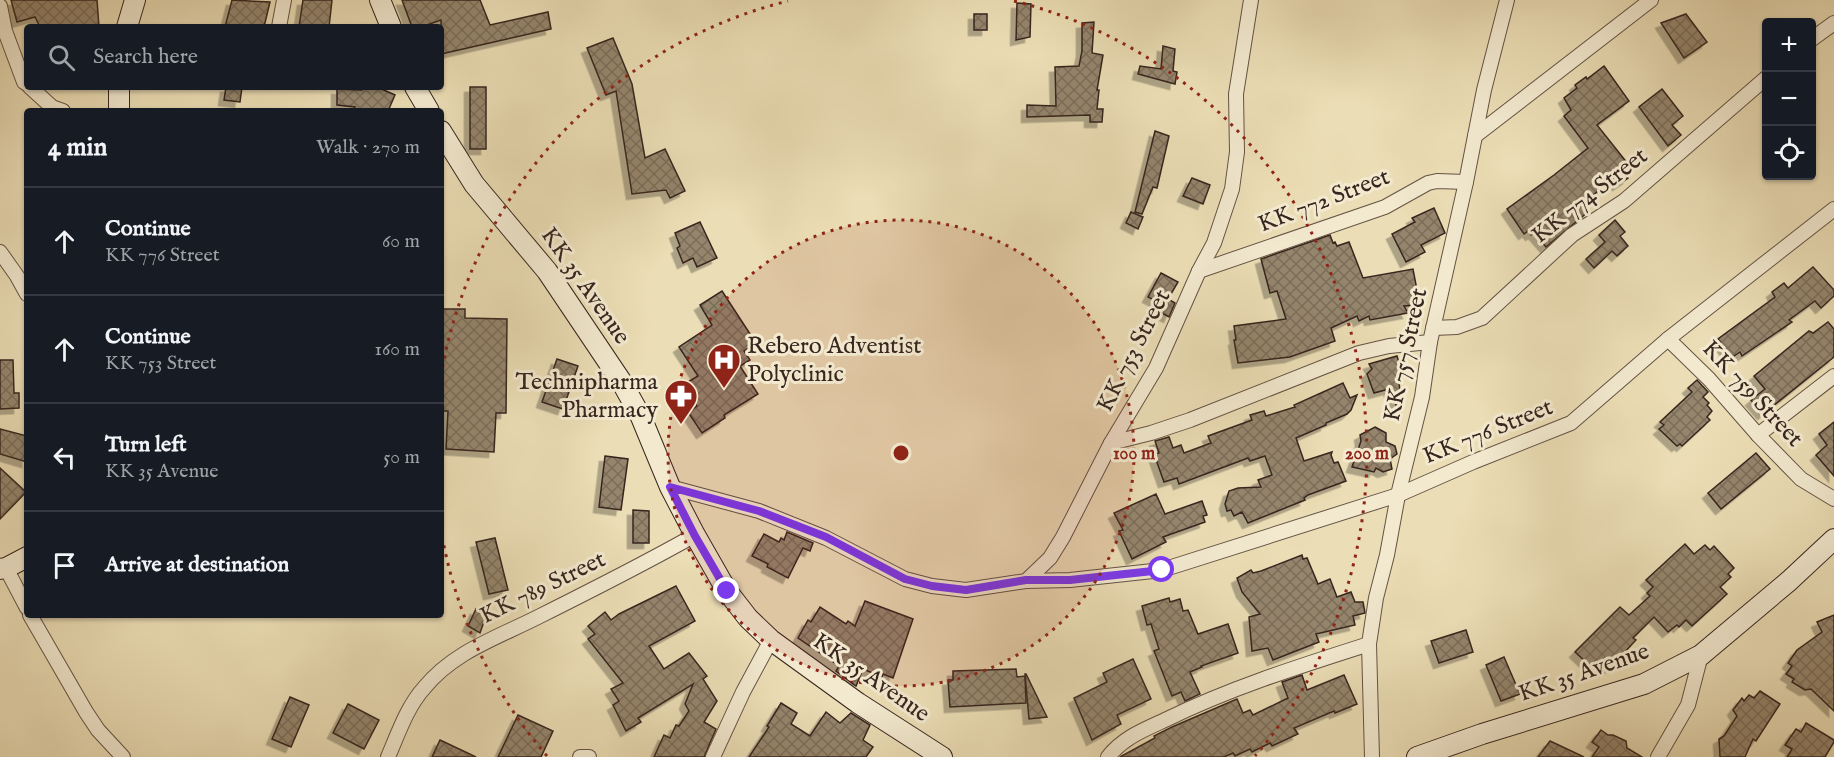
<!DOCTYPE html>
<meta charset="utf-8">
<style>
:root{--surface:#171b24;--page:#242831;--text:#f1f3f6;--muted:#9ea1a6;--line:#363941}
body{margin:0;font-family:"IM FELL English",serif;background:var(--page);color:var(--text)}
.controls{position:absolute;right:18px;top:18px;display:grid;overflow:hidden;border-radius:6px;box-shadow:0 2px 4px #0004}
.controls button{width:54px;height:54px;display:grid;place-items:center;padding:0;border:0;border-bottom:2px solid var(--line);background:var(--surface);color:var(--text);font:30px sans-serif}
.stop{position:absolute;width:18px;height:18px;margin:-14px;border:4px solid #7c3aed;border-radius:50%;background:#fff}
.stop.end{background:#7c3aed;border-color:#fff;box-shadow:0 2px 6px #0008}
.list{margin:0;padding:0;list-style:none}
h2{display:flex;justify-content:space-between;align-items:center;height:78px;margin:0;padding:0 24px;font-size:26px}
h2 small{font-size:20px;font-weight:400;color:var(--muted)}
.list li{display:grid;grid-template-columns:39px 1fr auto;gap:18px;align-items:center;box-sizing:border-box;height:108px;padding:0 24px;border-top:2px solid var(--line)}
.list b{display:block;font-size:22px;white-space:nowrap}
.list p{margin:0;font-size:20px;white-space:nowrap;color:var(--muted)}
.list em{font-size:20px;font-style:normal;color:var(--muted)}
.icon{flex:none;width:33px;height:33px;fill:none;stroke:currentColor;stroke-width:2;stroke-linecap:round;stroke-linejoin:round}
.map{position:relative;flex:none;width:1834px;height:757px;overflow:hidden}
.search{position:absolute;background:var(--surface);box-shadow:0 2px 4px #0004;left:24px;top:24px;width:420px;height:66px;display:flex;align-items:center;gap:15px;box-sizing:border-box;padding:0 21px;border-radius:6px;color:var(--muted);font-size:22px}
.panel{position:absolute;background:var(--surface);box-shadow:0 2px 4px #0004;left:24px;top:108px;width:420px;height:510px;border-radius:6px}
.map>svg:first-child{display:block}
</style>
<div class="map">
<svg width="1834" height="757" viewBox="0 0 1834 757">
<defs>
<pattern id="building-cross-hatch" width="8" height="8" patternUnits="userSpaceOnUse" patternTransform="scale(1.5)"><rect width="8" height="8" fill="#95856d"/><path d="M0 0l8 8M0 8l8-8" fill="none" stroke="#7a6d59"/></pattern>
<filter id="shadow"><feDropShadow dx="-5.5" dy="5.5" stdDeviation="0" flood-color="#0004"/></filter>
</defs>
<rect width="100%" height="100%" fill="#ebddb5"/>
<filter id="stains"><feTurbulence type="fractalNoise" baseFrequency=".00333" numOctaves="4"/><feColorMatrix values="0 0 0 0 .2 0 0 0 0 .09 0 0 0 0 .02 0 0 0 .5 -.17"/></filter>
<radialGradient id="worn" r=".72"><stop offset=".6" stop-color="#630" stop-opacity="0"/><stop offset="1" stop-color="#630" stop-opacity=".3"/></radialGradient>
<!-- building -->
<g fill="url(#building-cross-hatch)" stroke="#37251f" stroke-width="1.5" filter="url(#shadow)">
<polygon points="11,0 97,0 99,27 40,27 35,17 17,22"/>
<polygon points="232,0 270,2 264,27 225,27"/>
<polygon points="303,0 332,0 329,27 299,27"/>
<polygon points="402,0 480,0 490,25 548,12 551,29 441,54 441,20 421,27 412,27"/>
<polygon points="1017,3 1031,4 1030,37 1016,40"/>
<rect x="974" y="14" width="13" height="16"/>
<polygon points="1686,14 1707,42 1684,58 1661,23"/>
<polygon points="1094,22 1092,53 1103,55 1097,90 1099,90 1097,109 1103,109 1102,122 1090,122 1090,115 1027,117 1027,105 1056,106 1055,67 1079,66 1082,51 1082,23"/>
<polygon points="613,38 632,84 645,158 665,149 685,191 670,198 666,190 632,194 616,91 606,95 587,48"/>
<polygon points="1163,46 1175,49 1173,71 1177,72 1175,84 1138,74 1140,66 1161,69"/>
<polygon points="1604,66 1629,101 1597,125 1628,164 1621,170 1628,178 1618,185 1613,179 1582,204 1589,211 1546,247 1534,233 1531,235 1528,231 1524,234 1507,209 1554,175 1588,148 1564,116 1571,110 1564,98 1577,88 1575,85 1586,77 1587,79"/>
<polygon points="226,87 242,87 240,102 224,100"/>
<polygon points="364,87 377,87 395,95 388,111 353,111 355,107 337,105 337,89 362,90"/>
<rect x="470" y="87" width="16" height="62"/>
<polygon points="1662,89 1683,116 1672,125 1681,135 1668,146 1639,107"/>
<polygon points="1155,131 1169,136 1157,188 1153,187 1142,214 1135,212"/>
<polygon points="1192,178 1210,185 1203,204 1183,196"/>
<polygon points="1434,208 1445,233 1421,245 1425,252 1406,262 1392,234 1415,222 1412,218"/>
<polygon points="1131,212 1143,217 1138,229 1126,223"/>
<polygon points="1615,220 1625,232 1620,236 1628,246 1617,256 1612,251 1594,268 1586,259 1605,242 1599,235"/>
<polygon points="700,222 717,258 697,267 693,258 683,263 677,248 680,246 675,233"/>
<polygon points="1330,235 1333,243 1335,242 1337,246 1349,242 1363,278 1413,269 1417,290 1414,291 1417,305 1404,306 1408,313 1370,320 1369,316 1359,321 1357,316 1331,328 1335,341 1290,357 1238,363 1234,340 1236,340 1234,326 1286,319 1277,291 1270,293 1261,259"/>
<polygon points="1813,267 1834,290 1834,296 1821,308 1815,301 1789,320 1792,322 1742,356 1740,352 1731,358 1718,339 1775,297 1772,292 1784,283 1788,288"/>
<polygon points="1161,273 1178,282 1168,299 1175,303 1169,317 1154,309 1158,302 1148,297"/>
<polygon points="722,291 756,343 744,351 750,360 740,366 758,394 724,415 725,418 702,433 688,412 697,406 683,385 698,376 679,347 712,325 700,305"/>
<polygon points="442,309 465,309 465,318 507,319 506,413 496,413 494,452 446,449 448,411 441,411"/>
<polygon points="1828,322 1834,329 1834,357 1763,414 1751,400 1765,389 1754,376 1809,331 1813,333"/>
<polygon points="1397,356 1403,376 1399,379 1401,412 1399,412 1389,389 1374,393 1367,374 1372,369 1369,364"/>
<polygon points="557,359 578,366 563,409 542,402"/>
<polygon points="0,360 13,360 14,393 19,393 19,408 0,409"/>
<polygon points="1697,380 1708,392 1703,397 1709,403 1707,405 1712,411 1707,417 1710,420 1682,446 1680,444 1677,446 1659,429 1664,425 1660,422 1692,392 1688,388"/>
<polygon points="1343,383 1350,398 1357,395 1351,410 1347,414 1326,423 1326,425 1296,438 1304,461 1332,452 1331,455 1334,463 1338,462 1346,481 1308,495 1304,498 1305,500 1248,523 1242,512 1234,516 1231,510 1227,511 1225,504 1229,491 1238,488 1261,487 1258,480 1272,475 1265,456 1250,461 1248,458 1179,484 1177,478 1164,482 1154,454 1159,453 1155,441 1169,437 1173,448 1181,445 1184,453 1211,443 1208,436 1252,420 1250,415 1264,411 1266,416 1295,407 1294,405"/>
<polygon points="1834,422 1834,476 1816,455 1827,445 1819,434"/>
<polygon points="1375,427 1386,433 1386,442 1395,446 1397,454 1390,459 1392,469 1383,472 1376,468 1374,472 1352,467 1361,441 1360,435"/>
<polygon points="0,429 27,436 27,462 0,454"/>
<polygon points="1756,453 1770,469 1721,509 1708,493"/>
<polygon points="605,456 628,459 621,510 599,507"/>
<polygon points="0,468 26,492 0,519"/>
<polygon points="1156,494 1165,514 1202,501 1207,515 1203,516 1205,522 1163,537 1166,542 1132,559 1119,531 1123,530 1114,513"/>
<polygon points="633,510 649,511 649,543 633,543"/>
<polygon points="787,532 813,543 810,551 803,548 788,578 767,567 768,564 752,556 764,534 779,542 781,538 784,540"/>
<polygon points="495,538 508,590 489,594 476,542"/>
<polygon points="1685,544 1694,554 1705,545 1710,550 1714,546 1734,568 1728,574 1731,577 1720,587 1727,594 1692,626 1686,620 1679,627 1677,625 1668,632 1654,617 1633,638 1636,640 1610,668 1609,667 1605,671 1596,663 1592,668 1575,652 1620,607 1629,615 1650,596 1647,593 1653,587 1646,580"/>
<polygon points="1302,555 1303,559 1307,558 1318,584 1330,579 1337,597 1351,592 1355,602 1363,602 1365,613 1353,616 1355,625 1316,634 1319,642 1273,660 1268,648 1252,651 1249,617 1260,614 1242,592 1237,578 1251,570 1253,573 1261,571"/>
<polygon points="676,586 695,621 649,646 664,669 689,653 707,676 703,679 717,701 704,722 716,729 704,757 654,757 664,735 670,738 676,725 679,726 689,711 685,704 693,684 638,718 641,722 626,731 613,705 619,701 611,689 623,683 588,639 595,634 588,626 605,612 611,620 619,614"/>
<polygon points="1169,598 1170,602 1180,599 1183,611 1188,610 1198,634 1228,624 1238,653 1201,666 1202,667 1190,672 1200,694 1185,701 1181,692 1172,696 1154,651 1159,649 1151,624 1147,625 1142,606"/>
<polygon points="865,601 913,619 893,678 883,674 882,677 863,669 856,686 836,671 839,666 798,638 808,620 811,622 820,607 846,624 848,621 855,626"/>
<polygon points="476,609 486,616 480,633 468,626"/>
<polygon points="1834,615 1834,711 1811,689 1805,690 1792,682 1794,679 1786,674 1792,666 1788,663 1797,650 1822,632 1817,622"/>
<polygon points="1466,630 1473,652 1439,663 1431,641"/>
<polygon points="1504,657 1520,694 1501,701 1486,665"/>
<polygon points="1133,659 1151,699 1117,715 1121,724 1092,740 1074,698 1107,682 1103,673"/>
<polygon points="1016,669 1017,677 1025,676 1026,703 950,707 948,680 953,680 953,671"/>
<polygon points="1025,674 1026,674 1047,717 1029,719"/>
<polygon points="1302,675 1307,690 1344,675 1357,704 1335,713 1334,711 1294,728 1298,734 1272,746 1270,743 1252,752 1250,749 1235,756 1233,753 1224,757 1120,757 1155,738 1154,736 1172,727 1237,699 1243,713 1250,710 1253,715 1288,698 1282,682"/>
<polygon points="1760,691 1780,704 1756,741 1753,739 1745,757 1720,757 1719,739 1724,736 1737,716 1733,710 1742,698 1744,701 1749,695 1754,698"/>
<polygon points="290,697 309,705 291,747 272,739"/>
<polygon points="781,703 797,713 791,724 810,736 826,712 840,723 851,713 870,725 863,740 873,747 866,757 749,757 769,727 767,726"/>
<polygon points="348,704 379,720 364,749 333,733"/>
<polygon points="518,715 553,731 541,757 498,757"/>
<polygon points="1806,723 1834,740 1834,742 1825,757 1787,757 1792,749 1785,745 1796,729 1801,732"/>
<polygon points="1601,730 1608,735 1613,735 1626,741 1627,748 1642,757 1592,757 1599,747 1592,742"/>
<polygon points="440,740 476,757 432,757"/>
<polygon points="1550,741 1584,757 1538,757"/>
</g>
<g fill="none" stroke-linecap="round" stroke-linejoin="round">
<defs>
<g id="minor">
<polyline points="0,6 5,31 24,82 27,84"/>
<polyline points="279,27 284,0"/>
<polyline points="1812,39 1834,23"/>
<polyline points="30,87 52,107 63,111"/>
<polyline points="1475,136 1651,0"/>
<polyline points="0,252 17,276 27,294"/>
<polyline points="1199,271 1385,207 1428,183 1437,181 1466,182"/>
<polyline points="1433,328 1457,327 1482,318 1572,235 1624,201 1766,78"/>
<polyline points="1668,339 1709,379 1758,435 1801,479 1834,499"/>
<polyline points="1758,435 1834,376"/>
<polyline points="1111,443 1151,433 1190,420 1359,353 1389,346 1430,342"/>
<polyline points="670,487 759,511 826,538 905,579 932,586 966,590 1026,581 1050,558 1063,537 1111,443 1156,368 1199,271 1214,243 1232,189 1237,152 1236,94 1251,0"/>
<polyline points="6,568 27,608"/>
<polyline points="1026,581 1070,580 1162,570 1398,495 1473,462 1571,423 1668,339 1834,209"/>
<polyline points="30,615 86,712 98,730 123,757"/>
<path d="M388 757C398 734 407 707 424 688 454 651 499 637 540 616 592 590 644 564 695 535"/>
<polyline points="580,757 589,757"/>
<polyline points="713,757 743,692 771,640"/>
<path d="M1108 757C1123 738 1143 730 1165 720 1230 688 1300 666 1369 644"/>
<polyline points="1372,757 1369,644 1376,598 1387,555 1398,495 1422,397 1430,342 1466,182 1484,90 1507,0"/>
<polyline points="1658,757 1688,705 1701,655"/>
</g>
<g id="secondary">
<polyline points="380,0 391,27"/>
<polyline points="127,27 135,0"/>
<polyline points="415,87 429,111"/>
<polyline points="119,111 119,87"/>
<polyline points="441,131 474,184 547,271 621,381 641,417 670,487 695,535 727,591 748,618 771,640 858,703 942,757"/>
<polyline points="0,569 6,568 27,557"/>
<polyline points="1417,757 1482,734 1644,684 1701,655 1789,581 1834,539"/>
</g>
</defs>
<!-- minor casing -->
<use href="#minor" stroke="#645344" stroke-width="16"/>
<!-- secondary casing -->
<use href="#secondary" stroke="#37251f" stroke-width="22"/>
<!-- minor -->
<use href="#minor" stroke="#f2e9cf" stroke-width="14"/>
<!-- secondary -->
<use href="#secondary" stroke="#f2e9cf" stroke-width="20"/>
</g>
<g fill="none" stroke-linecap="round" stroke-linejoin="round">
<!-- route -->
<polyline stroke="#7c3aed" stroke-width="8" points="727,591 695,536 670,487 759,511 826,537 905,579 932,586 966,590 1026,580 1070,580 1162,570"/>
</g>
<!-- distance rings -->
<circle cx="901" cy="453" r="233" fill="#8f2418" fill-opacity=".12"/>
<g fill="none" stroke="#8f2418" stroke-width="3" stroke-dasharray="3 6">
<circle cx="901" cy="453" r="233"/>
<path d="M547 756A466 466 0 0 1 441 530M441 376A466 466 0 0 1 788 1M1014 1A466 466 0 0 1 1255 756"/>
</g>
<!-- icons -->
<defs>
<symbol id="hospital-pin" viewBox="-11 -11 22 30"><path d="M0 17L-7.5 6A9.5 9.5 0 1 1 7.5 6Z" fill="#8f2418" stroke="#f2e9cf"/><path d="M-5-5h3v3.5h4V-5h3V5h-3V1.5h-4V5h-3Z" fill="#fff"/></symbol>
<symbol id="pharmacy-pin" viewBox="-11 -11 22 30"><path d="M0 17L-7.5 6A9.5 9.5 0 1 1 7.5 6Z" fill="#8f2418" stroke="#f2e9cf"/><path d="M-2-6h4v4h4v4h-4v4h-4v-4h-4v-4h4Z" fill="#fff"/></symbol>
</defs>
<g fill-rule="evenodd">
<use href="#hospital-pin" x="705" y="341" width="38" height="52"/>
<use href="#pharmacy-pin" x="662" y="377" width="38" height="52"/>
</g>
<g text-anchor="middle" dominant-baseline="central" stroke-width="6" stroke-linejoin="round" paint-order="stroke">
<!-- street labels -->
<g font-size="24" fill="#37251f" stroke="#f2e9cf">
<text transform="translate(1590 196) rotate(-38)">KK 774 Street</text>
<text transform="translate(1324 201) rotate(-21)">KK 772 Street</text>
<text transform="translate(585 286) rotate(55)">KK 35 Avenue</text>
<text transform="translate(1134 351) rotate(-63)">KK 753 Street</text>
<text transform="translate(1406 355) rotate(-78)">KK 757 Street</text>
<text transform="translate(1752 394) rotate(47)">KK 759 Street</text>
<text transform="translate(1488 432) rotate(-22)">KK 776 Street</text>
<text transform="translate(543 588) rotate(-26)">KK 789 Street</text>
<text transform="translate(1584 673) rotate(-19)">KK 35 Avenue</text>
<text transform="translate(871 678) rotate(35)">KK 35 Avenue</text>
</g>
<!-- poi labels -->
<g font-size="24" fill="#37251f" stroke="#f2e9cf" text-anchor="start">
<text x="747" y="346">Rebero Adventist<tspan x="747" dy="28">Polyclinic</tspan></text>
<text x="658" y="382" text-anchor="end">Technipharma<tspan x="658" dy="28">Pharmacy</tspan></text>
</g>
</g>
<circle cx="901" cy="453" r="9" fill="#8f2418" stroke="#f2e9cf" stroke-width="3"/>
<g font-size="18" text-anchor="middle" font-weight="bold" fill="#8f2418" stroke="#f2e9cf" stroke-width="6" stroke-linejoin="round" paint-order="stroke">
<text x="1134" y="459">100 m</text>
<text x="1367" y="459">200 m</text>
</g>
<rect width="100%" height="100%" filter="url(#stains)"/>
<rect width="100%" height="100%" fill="url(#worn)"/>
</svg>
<div class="controls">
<button>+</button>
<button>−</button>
<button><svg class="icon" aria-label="locate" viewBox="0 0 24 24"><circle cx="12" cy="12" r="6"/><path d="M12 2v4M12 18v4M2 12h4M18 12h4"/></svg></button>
</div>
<div class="stop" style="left:1162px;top:570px"></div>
<div class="stop end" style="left:727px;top:591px"></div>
<div class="search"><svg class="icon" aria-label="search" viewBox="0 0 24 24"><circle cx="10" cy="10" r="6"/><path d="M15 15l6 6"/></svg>Search here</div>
<section class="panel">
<h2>4 min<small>Walk · 270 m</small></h2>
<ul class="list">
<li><svg class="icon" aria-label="ahead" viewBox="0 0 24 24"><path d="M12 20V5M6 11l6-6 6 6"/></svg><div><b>Continue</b><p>KK 776 Street</p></div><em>60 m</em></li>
<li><svg class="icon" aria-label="ahead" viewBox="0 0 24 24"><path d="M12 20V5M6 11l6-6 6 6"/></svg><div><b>Continue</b><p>KK 753 Street</p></div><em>160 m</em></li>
<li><svg class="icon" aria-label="left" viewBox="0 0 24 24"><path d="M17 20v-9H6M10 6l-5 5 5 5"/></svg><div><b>Turn left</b><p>KK 35 Avenue</p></div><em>50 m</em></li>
<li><svg class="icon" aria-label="arrive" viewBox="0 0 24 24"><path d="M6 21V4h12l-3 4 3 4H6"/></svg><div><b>Arrive at destination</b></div></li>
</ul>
</section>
</div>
